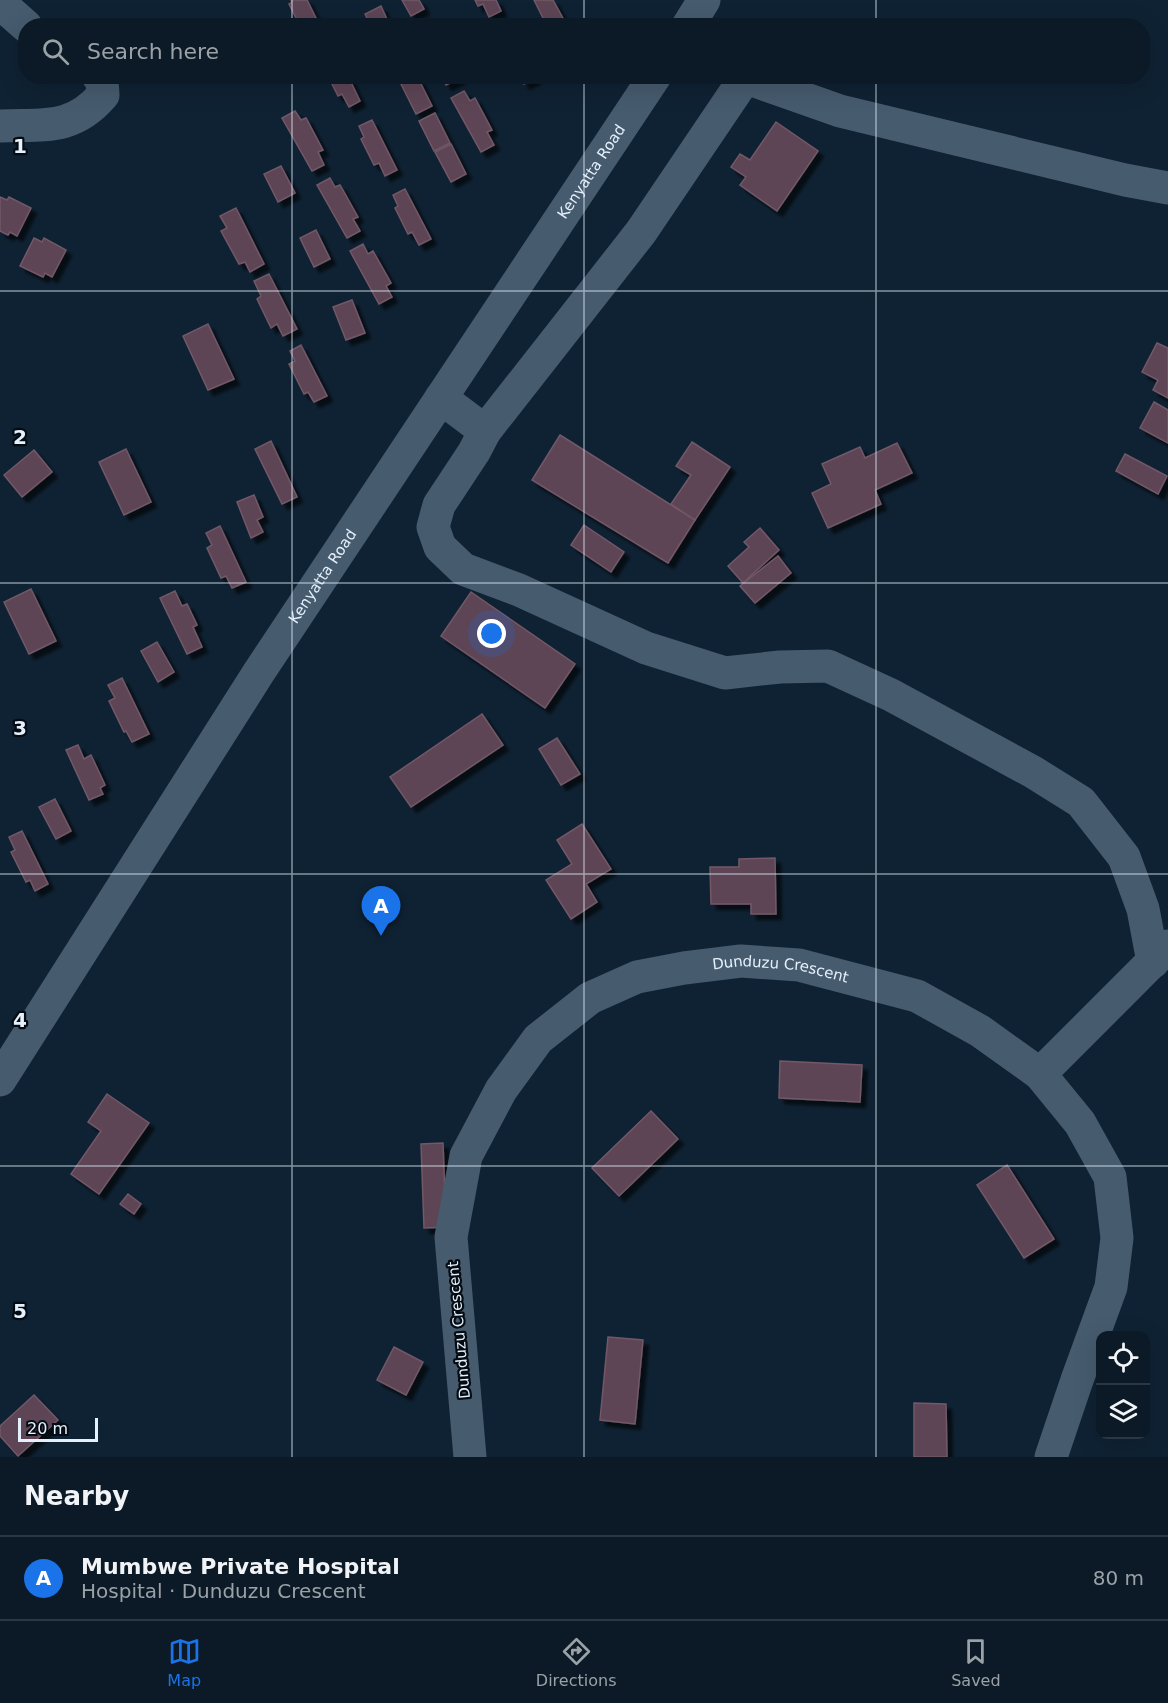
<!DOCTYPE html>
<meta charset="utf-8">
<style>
:root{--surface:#0b1a26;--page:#14232e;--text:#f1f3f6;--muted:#9aa1a7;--line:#2b3843;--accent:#1a73e8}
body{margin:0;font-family:"DejaVu Sans",sans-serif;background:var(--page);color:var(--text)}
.controls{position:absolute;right:18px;bottom:18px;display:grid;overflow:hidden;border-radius:12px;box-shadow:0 6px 24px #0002}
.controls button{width:54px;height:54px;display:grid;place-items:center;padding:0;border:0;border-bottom:2px solid var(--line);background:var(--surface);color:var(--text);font:30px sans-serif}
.scale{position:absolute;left:18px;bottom:15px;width:80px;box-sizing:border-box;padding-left:6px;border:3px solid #e4f0fc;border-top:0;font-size:16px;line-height:21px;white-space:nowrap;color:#e4f0fc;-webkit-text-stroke:4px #040b12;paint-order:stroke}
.you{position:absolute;left:492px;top:634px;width:21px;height:21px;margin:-15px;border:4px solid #fff;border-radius:50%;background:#1a73e8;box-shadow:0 0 0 9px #1a73e833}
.badge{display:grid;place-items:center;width:39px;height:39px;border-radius:50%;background:var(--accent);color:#fff;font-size:20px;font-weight:700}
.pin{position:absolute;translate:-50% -50px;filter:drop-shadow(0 2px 3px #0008)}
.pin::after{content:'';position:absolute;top:32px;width:21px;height:18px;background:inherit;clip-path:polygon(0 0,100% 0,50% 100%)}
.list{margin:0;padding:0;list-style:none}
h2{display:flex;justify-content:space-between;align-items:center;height:78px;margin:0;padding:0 24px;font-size:26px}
h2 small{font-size:20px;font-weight:400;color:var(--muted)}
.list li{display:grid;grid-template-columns:39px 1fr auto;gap:18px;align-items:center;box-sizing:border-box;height:84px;padding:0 24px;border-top:2px solid var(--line)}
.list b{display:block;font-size:22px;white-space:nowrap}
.list p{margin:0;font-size:20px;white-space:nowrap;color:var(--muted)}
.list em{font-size:20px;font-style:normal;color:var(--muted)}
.icon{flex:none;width:33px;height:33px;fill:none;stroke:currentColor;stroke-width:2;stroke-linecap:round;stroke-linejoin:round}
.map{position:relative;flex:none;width:1168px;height:1457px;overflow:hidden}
.search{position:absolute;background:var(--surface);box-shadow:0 6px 24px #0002;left:18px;right:18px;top:18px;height:66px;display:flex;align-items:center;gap:15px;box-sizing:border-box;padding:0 21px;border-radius:24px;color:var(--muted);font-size:22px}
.sheet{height:162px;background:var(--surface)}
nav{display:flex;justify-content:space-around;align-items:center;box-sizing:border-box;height:84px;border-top:2px solid var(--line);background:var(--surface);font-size:16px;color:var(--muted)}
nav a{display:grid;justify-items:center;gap:3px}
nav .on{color:var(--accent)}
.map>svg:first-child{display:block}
</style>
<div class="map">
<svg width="1168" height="1457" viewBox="0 0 1168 1457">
<defs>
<filter id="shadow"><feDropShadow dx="5.5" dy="5.5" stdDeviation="1.5" flood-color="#0009"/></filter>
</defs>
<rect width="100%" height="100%" fill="#0f2233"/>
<!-- building -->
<g fill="#5d4454" stroke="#725867" stroke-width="1.5" filter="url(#shadow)">
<polygon points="291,0 307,0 320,26 300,26 289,4 292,2"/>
<polygon points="402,0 419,0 424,9 411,16"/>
<polygon points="475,0 496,0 501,11 489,17 483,4 478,6"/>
<polygon points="534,0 553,0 565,22 558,26 547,26"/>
<polygon points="381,6 390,26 371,26 365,14"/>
<polygon points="328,76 348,76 360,101 349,107 342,94 338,96"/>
<polygon points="417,76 432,106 416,114 401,84"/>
<polygon points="442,76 458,76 460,78 446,85"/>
<polygon points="521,76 536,76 536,78 524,84"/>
<polygon points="464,91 470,101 475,98 492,130 487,132 494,145 481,152 451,98"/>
<polygon points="295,111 301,120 306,118 323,150 318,152 324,165 312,171 282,118"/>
<polygon points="435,113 450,143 434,151 419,121"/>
<polygon points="372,120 397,170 385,176 379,163 374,165 361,139 364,137 359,126"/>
<polygon points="776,122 818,151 777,211 740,185 746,177 731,167 740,154 750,160"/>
<polygon points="451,144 466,174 451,182 435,152"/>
<polygon points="281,166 295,193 278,202 264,174"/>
<polygon points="330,178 335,187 340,185 358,217 353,219 360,231 347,238 317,185"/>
<polygon points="405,189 431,239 419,245 412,232 408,234 395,208 398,206 393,195"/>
<polygon points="0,197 7,200 9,197 31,208 17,236 10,232 8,235 0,231"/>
<polygon points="236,208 264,264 250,272 245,262 239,264 221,231 227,228 220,216"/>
<polygon points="316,230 330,259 314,267 300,238"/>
<polygon points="34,238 42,242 44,238 66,250 52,277 45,273 43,277 20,266"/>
<polygon points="363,244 368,254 373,251 391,283 386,286 392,297 379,304 350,251"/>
<polygon points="269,274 297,329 283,336 277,324 271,328 257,299 261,296 254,281"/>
<polygon points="352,300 365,333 346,340 333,307"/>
<polygon points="208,324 234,379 208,390 183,336"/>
<polygon points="1157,343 1168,348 1168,398 1153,390 1158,380 1142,372"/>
<polygon points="301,345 327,396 314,402 308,392 304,394 289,364 295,361 290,351"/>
<polygon points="1154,402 1168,410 1168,443 1140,428"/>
<polygon points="560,435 695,520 668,563 532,480"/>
<polygon points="271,441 297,497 282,504 255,449"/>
<polygon points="692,442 730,467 695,520 671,504 691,475 676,466"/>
<polygon points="897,443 912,473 875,490 881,504 828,528 812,493 831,484 822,464 860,447 865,458"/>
<polygon points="126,449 151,502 124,515 99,462"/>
<polygon points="34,450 52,472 22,497 4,475"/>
<polygon points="1125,454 1167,476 1158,494 1116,471"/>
<polygon points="254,495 263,517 257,520 263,532 251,538 237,502"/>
<polygon points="584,525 624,552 611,572 571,545"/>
<polygon points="220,526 246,582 232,588 226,576 221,578 207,548 212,545 206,533"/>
<polygon points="760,528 779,550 743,583 728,566 749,547 744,542"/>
<polygon points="778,556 791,573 755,603 740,586"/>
<polygon points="31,589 56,641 29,654 4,602"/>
<polygon points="175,591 182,606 187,604 197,625 193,627 202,647 187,654 160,598"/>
<polygon points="471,592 575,664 545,708 441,636"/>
<polygon points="157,642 174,672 158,682 141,651"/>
<polygon points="122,678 149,734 132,742 126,731 124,732 109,701 115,698 108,685"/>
<polygon points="482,714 503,745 411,807 390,777"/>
<polygon points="557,738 580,774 561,785 539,749"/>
<polygon points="78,745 84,759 91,755 105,785 100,788 103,794 89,800 66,750"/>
<polygon points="55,799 71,831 56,839 39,807"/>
<polygon points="582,824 611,869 586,884 597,902 571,919 546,880 572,864 557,840"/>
<polygon points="22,831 48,884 35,891 30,880 26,882 11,852 15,850 9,837"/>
<polygon points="775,858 776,914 751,914 751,904 711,904 710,867 739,867 739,859"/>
<polygon points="780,1061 862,1065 860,1102 779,1098"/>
<polygon points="107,1094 149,1123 99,1194 71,1174 101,1131 88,1122"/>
<polygon points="651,1111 678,1139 619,1196 592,1168"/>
<polygon points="443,1143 446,1227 424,1228 421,1144"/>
<polygon points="1007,1165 1054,1239 1024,1258 977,1185"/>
<polygon points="128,1194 141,1204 134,1214 120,1204"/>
<polygon points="608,1337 643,1340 635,1424 600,1420"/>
<polygon points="394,1347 423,1362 406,1395 377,1380"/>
<polygon points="34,1395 58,1420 18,1456 0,1436 0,1426"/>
<polygon points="914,1403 946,1404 947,1457 914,1457"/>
</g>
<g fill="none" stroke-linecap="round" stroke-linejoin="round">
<!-- minor -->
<g stroke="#465b6e" stroke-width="33">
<polyline points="0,3 26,26"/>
<polyline points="688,26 704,0"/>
<polyline points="741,76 840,111 1125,180 1168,188"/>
<path d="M0 126C44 124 72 131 103 95L102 81 98 76"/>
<polyline points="441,398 485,431 474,452 439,505 433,527 440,547 463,569 519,590 646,648 725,673 780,667 828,666 891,695 1033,772 1081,802 1124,857 1143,909 1153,962"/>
<polyline points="485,431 641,232 745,78"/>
<polyline points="1040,1074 1168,946"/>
<path id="s1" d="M0 1080 259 672 655 76"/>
<path id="s2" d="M470 1457 451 1237 466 1156 501 1090 538 1039 590 998 637 977 684 968 741 961 799 965 917 996 980 1031 1040 1074 1080 1123 1110 1177 1117 1238 1111 1287 1077 1380 1051 1457"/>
</g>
</g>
<!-- grid -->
<path fill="none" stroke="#e4f0fc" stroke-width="1.5" stroke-opacity="0.55" d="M292 0V26M584 0V26M876 0V26M292 76V1457M584 76V1457M876 76V1457M0 291H1168M0 583H1168M0 874H1168M0 1166H1168"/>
<g text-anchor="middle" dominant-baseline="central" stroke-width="4.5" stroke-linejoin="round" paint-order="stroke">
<!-- street labels -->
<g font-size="15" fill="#e4f0fc" stroke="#040b12">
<text stroke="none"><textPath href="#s1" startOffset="1084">Kenyatta Road</textPath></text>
<text stroke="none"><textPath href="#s1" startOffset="598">Kenyatta Road</textPath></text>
<text stroke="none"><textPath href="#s2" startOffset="704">Dunduzu Crescent</textPath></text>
<text transform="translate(459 1330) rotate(-95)">Dunduzu Crescent</text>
</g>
</g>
<g font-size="20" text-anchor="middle" font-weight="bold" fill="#e4f0fc" stroke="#040b12" stroke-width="4.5" stroke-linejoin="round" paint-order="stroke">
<text x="20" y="153">1</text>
<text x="20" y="444">2</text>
<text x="20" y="735">3</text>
<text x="20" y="1027">4</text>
<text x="20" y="1318">5</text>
</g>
</svg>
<div class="controls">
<button><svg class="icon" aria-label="locate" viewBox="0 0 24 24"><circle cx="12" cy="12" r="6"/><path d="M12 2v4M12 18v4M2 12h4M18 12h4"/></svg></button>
<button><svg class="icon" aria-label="layers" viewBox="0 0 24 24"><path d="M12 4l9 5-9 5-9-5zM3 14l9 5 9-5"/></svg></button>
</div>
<div class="scale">20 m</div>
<div class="you"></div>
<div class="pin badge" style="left:381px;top:936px">A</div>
<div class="search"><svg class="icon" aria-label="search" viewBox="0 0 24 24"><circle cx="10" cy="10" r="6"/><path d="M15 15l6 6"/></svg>Search here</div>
</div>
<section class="sheet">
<h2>Nearby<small></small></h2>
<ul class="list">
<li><span class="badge">A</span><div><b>Mumbwe Private Hospital</b><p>Hospital · Dunduzu Crescent</p></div><em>80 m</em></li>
</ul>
</section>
<nav>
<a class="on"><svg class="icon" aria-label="map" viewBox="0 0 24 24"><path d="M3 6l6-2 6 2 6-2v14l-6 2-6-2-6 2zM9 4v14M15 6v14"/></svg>Map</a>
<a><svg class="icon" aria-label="directions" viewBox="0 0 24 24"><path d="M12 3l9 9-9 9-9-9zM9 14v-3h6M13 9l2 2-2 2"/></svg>Directions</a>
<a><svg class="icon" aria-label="saved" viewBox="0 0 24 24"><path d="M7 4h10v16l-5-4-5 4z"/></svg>Saved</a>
</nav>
